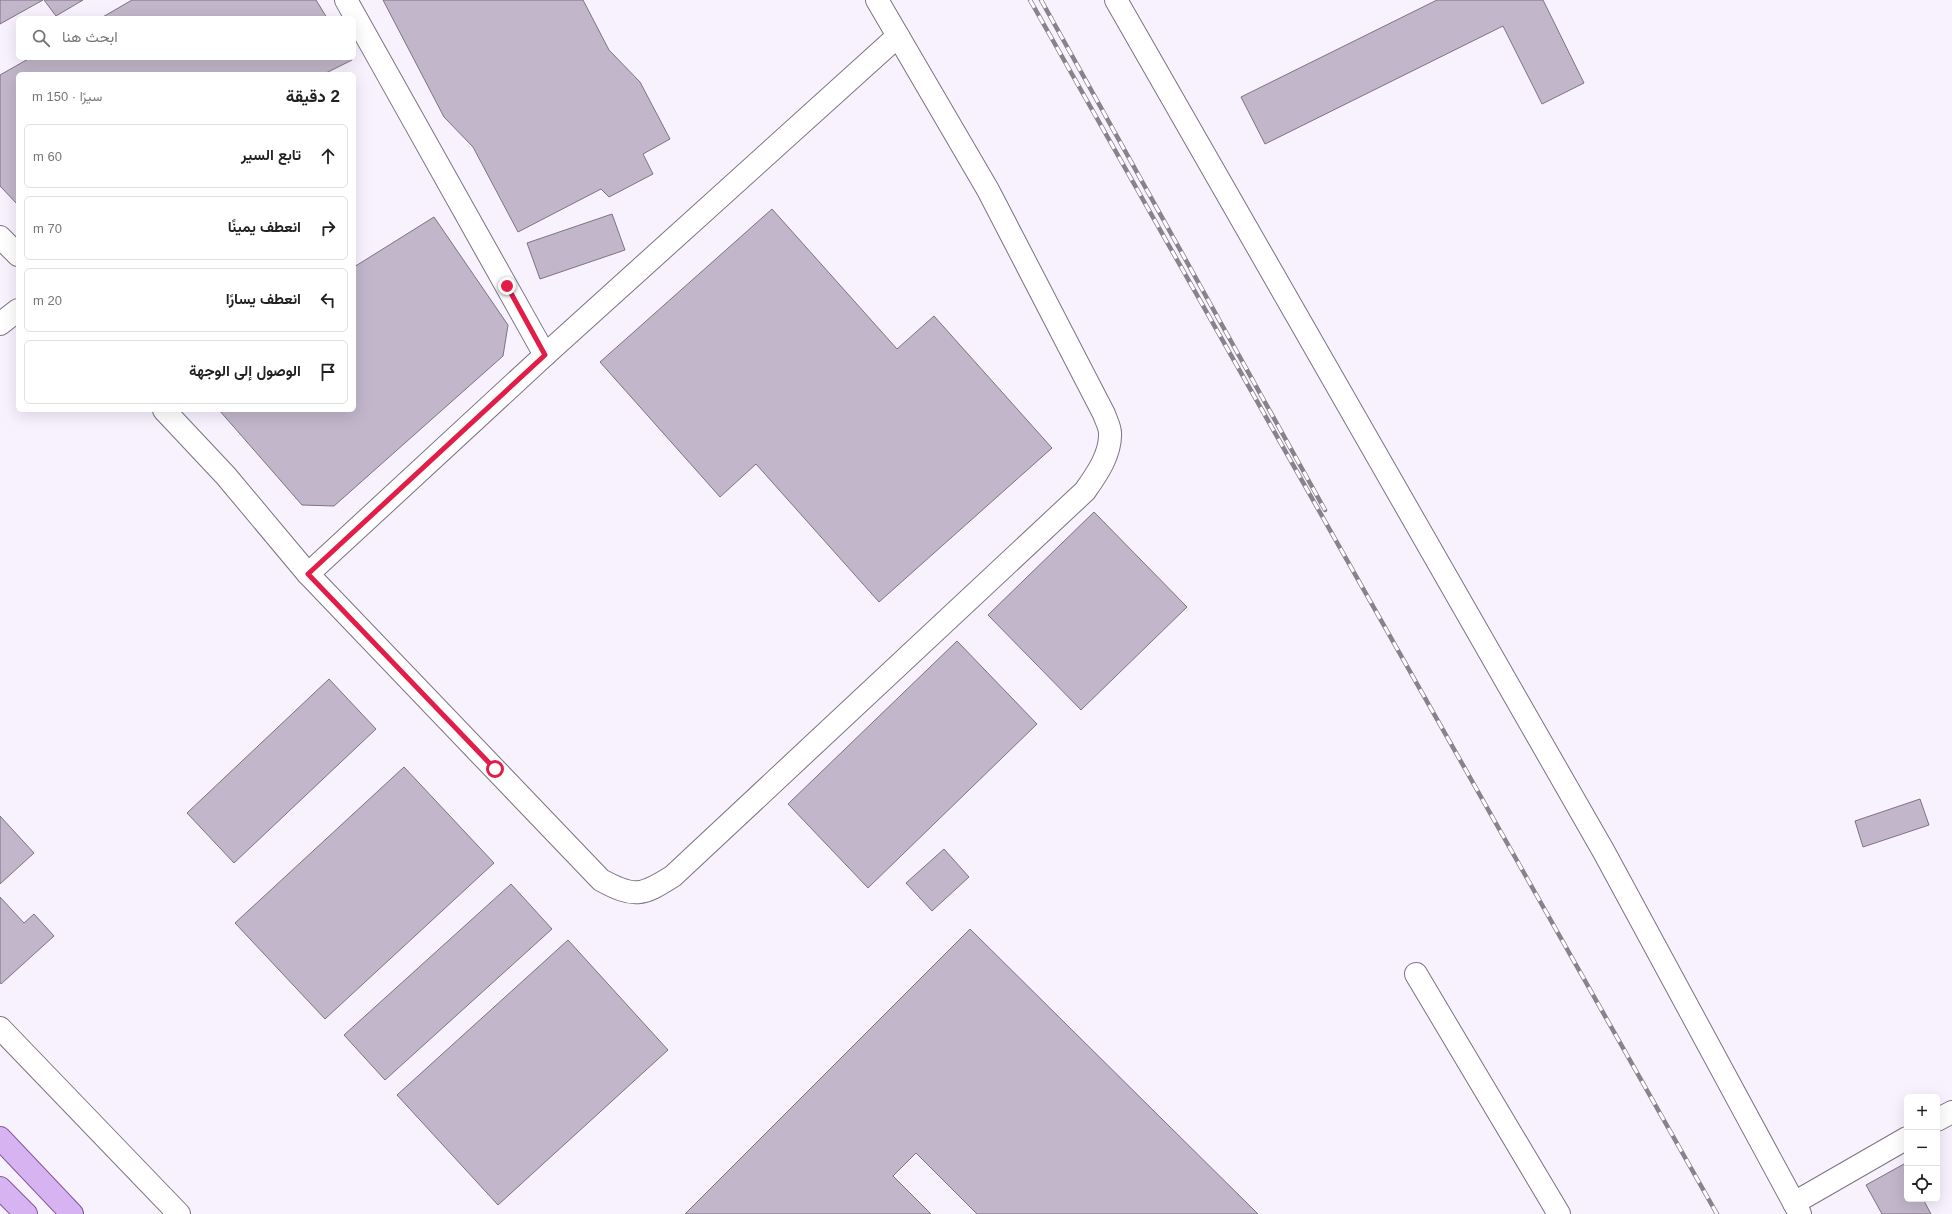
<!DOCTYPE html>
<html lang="ar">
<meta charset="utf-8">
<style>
:root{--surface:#fff;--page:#f6f6f6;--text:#222;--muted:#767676;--line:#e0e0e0}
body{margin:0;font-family:Arial,Vazirmatn,sans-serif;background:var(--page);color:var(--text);direction:rtl}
.controls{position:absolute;right:12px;bottom:12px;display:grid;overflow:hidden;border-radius:6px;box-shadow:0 4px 16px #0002}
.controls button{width:36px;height:36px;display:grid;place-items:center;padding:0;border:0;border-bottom:1px solid var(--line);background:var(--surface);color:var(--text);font:20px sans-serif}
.stop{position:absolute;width:12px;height:12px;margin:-9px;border:3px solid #e11d48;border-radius:50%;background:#fff}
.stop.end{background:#e11d48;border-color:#fff;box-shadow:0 1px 4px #0008}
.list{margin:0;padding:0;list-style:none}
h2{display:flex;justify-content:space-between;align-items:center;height:52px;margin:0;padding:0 16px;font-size:17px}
h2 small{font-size:13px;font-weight:400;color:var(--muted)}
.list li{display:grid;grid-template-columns:26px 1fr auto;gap:12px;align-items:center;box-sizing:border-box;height:64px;margin:0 8px 8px;padding:0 8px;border:1px solid var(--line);border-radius:6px}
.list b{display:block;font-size:15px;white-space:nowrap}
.list em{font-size:13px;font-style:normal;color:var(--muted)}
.icon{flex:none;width:22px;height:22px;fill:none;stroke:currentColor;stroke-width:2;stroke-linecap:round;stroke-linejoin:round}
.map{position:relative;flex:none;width:1952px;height:1214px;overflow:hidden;direction:ltr}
.search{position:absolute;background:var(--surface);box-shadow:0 4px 16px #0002;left:16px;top:16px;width:340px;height:44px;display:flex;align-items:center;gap:10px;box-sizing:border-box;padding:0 14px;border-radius:6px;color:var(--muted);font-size:15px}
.panel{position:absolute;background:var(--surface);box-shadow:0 4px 16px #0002;left:16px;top:72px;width:340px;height:340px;border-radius:6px;direction:rtl}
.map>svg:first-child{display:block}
</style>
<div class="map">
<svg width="1952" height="1214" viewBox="0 0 1952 1214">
<rect width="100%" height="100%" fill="#f8f1fe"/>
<!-- building -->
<g fill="#c1b6ca" stroke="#7d7385">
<polygon points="0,0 43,0 0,24"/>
<polygon points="44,0 83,0 56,16"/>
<polygon points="132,0 316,0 327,18 101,18"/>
<polygon points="383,0 583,0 609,50 640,82 670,139 643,154 653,174 609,197 601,189 518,232 473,147 444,117"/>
<polygon points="1437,0 1543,0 1584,83 1542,104 1503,26 1265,144 1241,97"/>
<polygon points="30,58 351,58 352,60 324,74 18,74 18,205 0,186 0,75"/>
<polygon points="772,209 897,349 934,316 1052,448 879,602 756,464 720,497 600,362"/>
<polygon points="612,214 625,250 540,279 527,243"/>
<polygon points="434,217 508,325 503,356 334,506 302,505 219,410 354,410 354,267"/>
<polygon points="1094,512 1187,607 1081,710 988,615"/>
<polygon points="957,641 1037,724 868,888 788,804"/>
<polygon points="329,679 376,729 234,863 187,813"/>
<polygon points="404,767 494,863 325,1019 235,923"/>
<polygon points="1920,799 1929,825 1863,847 1855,821"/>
<polygon points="0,816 34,853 0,884"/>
<polygon points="944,849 969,877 932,911 906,883"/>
<polygon points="511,884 552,929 385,1080 344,1035"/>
<polygon points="0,897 24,923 34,914 54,936 1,984 0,982"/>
<polygon points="970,929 1258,1214 977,1214 916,1153 893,1176 931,1214 685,1214"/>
<polygon points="568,940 668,1050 498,1205 397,1095"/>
<polygon points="1904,1164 1907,1170 1907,1199 1923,1199 1931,1214 1882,1214 1866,1185"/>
</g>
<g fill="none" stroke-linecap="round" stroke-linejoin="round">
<defs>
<g id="minor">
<polyline points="346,0 545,355"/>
<polyline points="1116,0 1604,852 1800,1214"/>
<polyline points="0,237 18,255"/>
<polyline points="0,324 18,310"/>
<path d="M164 410 226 476 308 574 601 880C634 898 642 896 673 876L1085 491C1097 474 1111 454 1110 433 1110 427 1106 420 1104 414L988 190 877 0"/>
<polyline points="308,574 545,355 898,36"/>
<polyline points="1416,974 1559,1214"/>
<polyline points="0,1028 179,1214"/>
<polyline points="1937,1120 1952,1112"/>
<polyline points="1794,1203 1907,1138"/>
</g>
<g id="major">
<polyline points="0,1138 72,1214"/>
<polyline points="0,1188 26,1214"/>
</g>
</defs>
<!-- minor casing -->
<use href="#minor" stroke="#7c7284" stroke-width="24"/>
<!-- major casing -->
<use href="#major" stroke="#82589f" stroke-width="24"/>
<!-- minor -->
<use href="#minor" stroke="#fff" stroke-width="22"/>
<!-- major -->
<use href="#major" stroke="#d7b3f2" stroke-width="22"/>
<defs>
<g id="rail">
<polyline points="1030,0 1717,1214"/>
<polyline points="1041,0 1325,510"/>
</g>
</defs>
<!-- rail casing -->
<use href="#rail" stroke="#88828c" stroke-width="4.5"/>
<!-- rail -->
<use href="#rail" stroke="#fff" stroke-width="3" stroke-dasharray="9" stroke-linecap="butt"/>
</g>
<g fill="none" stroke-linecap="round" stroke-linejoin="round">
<!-- route -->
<polyline stroke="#e11d48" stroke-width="5" points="495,769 308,574 545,355 507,286"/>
</g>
</svg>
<div class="controls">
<button>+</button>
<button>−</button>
<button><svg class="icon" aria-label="locate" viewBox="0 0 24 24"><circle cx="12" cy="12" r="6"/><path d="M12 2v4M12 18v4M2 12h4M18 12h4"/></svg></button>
</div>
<div class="stop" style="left:495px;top:769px"></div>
<div class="stop end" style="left:507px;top:286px"></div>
<div class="search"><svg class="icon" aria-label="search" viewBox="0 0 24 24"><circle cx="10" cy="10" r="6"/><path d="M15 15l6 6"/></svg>ابحث هنا</div>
<section class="panel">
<h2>2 دقيقة<small>سيرًا · 150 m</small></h2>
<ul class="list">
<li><svg class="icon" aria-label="ahead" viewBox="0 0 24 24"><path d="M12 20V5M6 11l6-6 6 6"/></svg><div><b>تابع السير</b></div><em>60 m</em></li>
<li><svg class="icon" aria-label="right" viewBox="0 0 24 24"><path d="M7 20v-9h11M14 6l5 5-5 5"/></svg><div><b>انعطف يمينًا</b></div><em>70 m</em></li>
<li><svg class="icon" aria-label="left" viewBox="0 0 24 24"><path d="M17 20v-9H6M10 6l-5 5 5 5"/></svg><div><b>انعطف يسارًا</b></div><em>20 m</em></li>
<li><svg class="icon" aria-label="arrive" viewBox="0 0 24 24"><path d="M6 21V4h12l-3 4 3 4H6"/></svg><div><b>الوصول إلى الوجهة</b></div></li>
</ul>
</section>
</div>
